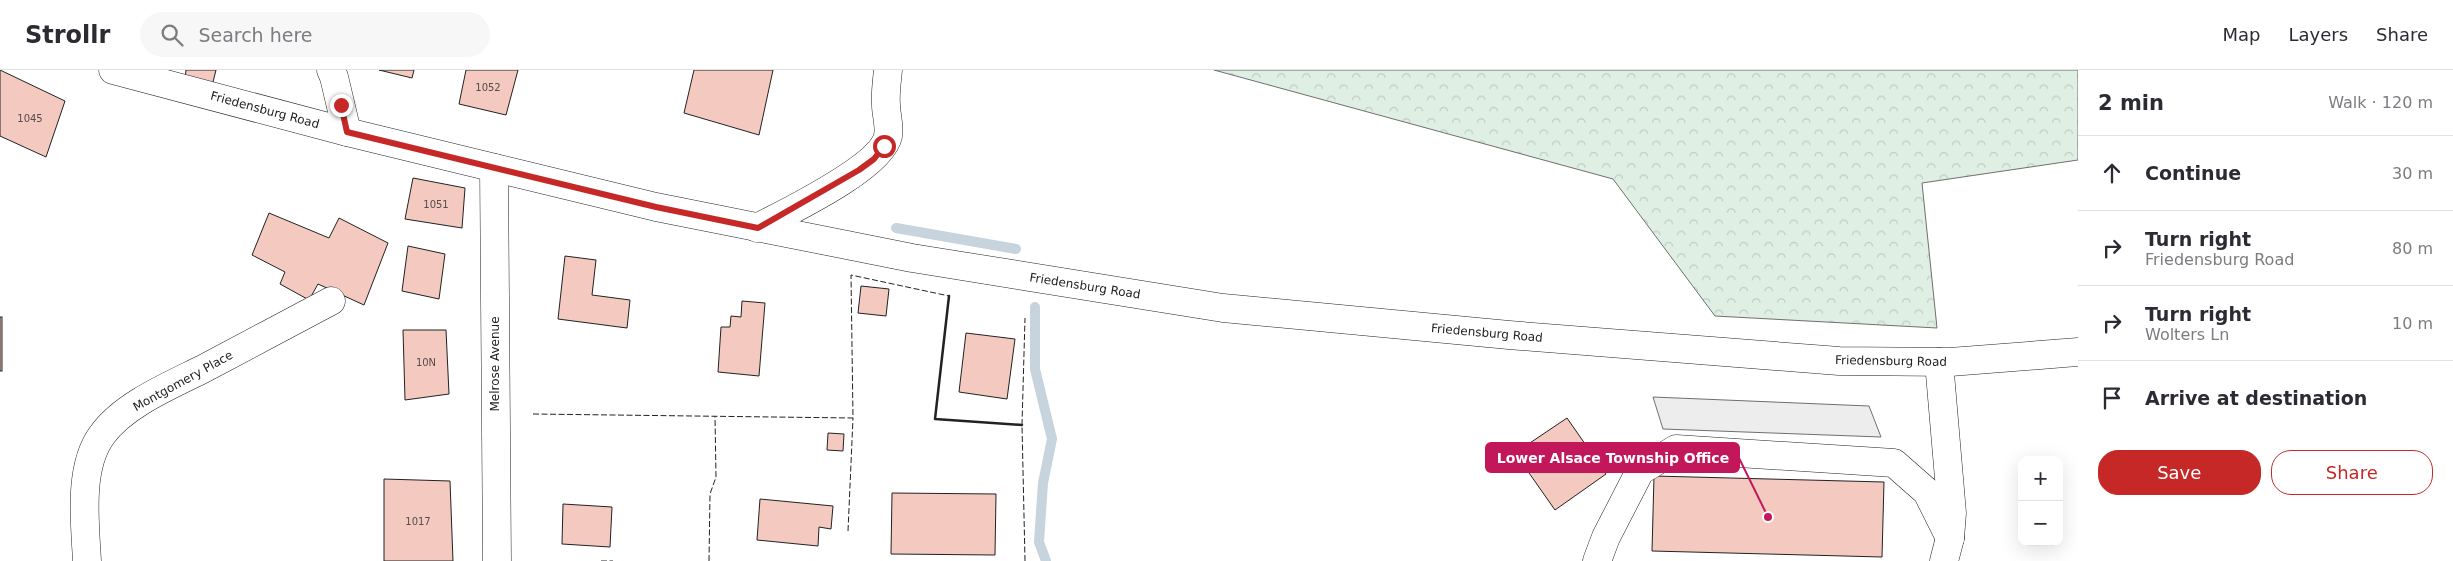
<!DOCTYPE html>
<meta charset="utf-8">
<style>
:root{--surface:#fff;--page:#f7f7f7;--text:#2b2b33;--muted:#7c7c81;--line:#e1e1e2;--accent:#c62828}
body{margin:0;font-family:"DejaVu Sans",sans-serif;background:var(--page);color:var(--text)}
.controls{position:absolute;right:15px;bottom:15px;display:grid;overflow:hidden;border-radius:10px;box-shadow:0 5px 20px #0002}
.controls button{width:45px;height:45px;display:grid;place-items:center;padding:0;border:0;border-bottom:1px solid var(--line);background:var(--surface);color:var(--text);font:25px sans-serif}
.stop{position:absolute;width:15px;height:15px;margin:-11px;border:4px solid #c62828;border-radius:50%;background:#fff}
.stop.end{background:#c62828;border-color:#fff;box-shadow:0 1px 5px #0008}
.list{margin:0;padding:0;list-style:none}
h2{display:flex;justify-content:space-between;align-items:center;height:65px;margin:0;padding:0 20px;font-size:21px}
h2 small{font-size:16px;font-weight:400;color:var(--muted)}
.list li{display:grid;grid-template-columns:32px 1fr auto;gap:15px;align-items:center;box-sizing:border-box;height:75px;padding:0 20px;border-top:1px solid var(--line)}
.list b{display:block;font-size:19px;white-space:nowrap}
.list p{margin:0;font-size:16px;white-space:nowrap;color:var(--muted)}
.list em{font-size:16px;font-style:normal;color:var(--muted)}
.actions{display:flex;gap:10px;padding:15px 20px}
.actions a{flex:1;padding:11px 0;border:1px solid var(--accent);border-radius:20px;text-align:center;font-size:18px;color:var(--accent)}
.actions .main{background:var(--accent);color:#fff}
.icon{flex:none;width:28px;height:28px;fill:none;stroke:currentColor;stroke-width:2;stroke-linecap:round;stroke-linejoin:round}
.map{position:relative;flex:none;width:2078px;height:491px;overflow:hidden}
header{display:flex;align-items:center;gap:30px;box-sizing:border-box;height:70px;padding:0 25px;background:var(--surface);border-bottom:1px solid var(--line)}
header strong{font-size:24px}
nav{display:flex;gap:28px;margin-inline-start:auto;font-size:18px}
.search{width:350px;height:45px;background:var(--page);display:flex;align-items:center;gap:12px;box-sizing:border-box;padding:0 18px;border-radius:28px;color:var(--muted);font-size:19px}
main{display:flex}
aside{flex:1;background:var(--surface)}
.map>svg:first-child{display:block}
</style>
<header>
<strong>Strollr</strong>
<div class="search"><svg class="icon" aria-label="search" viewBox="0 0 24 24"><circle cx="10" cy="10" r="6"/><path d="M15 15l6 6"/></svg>Search here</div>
<nav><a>Map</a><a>Layers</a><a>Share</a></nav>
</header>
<main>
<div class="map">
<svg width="2078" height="491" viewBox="0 0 2078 491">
<defs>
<pattern id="forest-crowns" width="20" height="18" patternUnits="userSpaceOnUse" patternTransform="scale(1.25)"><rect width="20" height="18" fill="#e0efe3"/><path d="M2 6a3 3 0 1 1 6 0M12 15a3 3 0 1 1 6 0" fill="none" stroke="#c0cdc2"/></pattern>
</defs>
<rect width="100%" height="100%" fill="#fff"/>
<!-- forest -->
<polygon fill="url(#forest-crowns)" stroke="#6f6f6f" points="1214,0 2078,0 2078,90 1922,113 1937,258 1715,246 1613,109"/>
<!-- parking -->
<polygon fill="#ededed" stroke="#6f6f6f" points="1653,327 1869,336 1881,367 1663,359"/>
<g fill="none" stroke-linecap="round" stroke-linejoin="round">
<!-- stream -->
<g stroke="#c7d3dd" stroke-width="10">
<polyline points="896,158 1016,179"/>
<polyline points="1035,237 1035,299 1052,369 1043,413 1039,472 1046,491"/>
</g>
</g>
<!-- building -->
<g fill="#f3c9c0" stroke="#222">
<polygon points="0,0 65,31 46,87 0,66"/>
<polygon points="186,0 216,0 212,16 185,9"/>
<polygon points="379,0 414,0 412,8"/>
<polygon points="466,0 518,0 506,45 459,34"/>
<polygon points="694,0 773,0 759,65 684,43"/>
<polygon points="413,108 465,118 462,158 405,149"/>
<polygon points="269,143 329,168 339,148 388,173 364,235 318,214 309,230 280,214 285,202 252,185"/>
<polygon points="408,176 445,184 439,229 402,221"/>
<polygon points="565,186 596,190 592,225 630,230 627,258 558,249"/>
<polygon points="861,216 889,219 886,246 858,243"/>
<polygon points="742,231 765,233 759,306 718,302 721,257 730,257 731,246 741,247"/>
<rect x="0" y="247" width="2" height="54"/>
<polygon points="403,260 446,260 449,324 405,330"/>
<polygon points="966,263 1015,269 1007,329 959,322"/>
<polygon points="1567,348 1606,404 1555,440 1515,383"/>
<polygon points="828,363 844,364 843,381 827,380"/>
<polygon points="1654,406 1884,412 1882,487 1652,481"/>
<polygon points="384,409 450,411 453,491 384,491"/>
<polygon points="892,423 996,424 995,485 891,484"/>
<polygon points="760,429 833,436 831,459 819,457 818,476 757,470"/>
<polygon points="563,434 612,437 610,477 562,474"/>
</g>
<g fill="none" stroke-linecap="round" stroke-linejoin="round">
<defs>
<g id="minor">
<polyline points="331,0 334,7 347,62"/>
<polyline points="494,98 497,491"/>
<path d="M757 158C787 142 881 98 888 66 890 56 886 44 886 35 885 23 887 11 888 0"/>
<polyline points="1939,292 1952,443 1950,468 1944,491"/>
<path d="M87 491C85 453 78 397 102 365 123 335 171 315 203 299 246 276 288 254 331 231"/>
<polyline points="1597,491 1606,467 1640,401 1676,379 1894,393 1927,422 1950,468"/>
</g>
<polyline id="major" points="113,0 347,62 656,137 912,188 1223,238 1509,265 1839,291 1950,292 2078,282"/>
</defs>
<!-- minor casing -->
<use href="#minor" stroke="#222" stroke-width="29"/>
<!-- major casing -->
<use href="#major" stroke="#222" stroke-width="29"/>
<!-- minor -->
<use href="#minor" stroke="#fff" stroke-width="28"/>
<!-- major -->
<use href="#major" stroke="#fff" stroke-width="28"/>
<!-- fence -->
<g stroke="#222" stroke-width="1" stroke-dasharray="6 2.5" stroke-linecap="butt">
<polyline points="533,344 853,348 851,205 949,226"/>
<polyline points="848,461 853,348"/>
<polyline points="601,491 613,491"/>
<polyline points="709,491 710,424 716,407 715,346"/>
<polyline points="1025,491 1022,355 1025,248"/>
</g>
<!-- wall -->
<polyline stroke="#222" stroke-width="2.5" points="949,226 935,349 1022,355"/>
</g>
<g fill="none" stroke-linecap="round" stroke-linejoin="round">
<!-- route -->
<polyline stroke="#c62828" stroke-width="6" points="341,35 347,62 656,137 758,158 859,100 874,89 884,76"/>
</g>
<g text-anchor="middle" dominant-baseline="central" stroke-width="4" stroke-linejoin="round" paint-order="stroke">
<!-- number labels -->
<g font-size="10" fill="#564c4a">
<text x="488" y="17">1052</text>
<text x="30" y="48">1045</text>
<text x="436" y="134">1051</text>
<text x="426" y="292">10N</text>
<text x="418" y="451">1017</text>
</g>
<!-- street labels -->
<g font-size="12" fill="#222" stroke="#fff">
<text transform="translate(265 40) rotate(15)">Friedensburg Road</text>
<text transform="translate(1085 216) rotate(9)">Friedensburg Road</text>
<text transform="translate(1487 263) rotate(5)">Friedensburg Road</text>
<text transform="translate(1891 291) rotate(1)">Friedensburg Road</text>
<text transform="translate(495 294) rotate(-90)">Melrose Avenue</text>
<text transform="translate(183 311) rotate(-29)">Montgomery Place</text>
</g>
</g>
<!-- callouts -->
<path fill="none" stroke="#c2185b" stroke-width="2" d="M1768 447L1739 388"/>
<circle fill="#c2185b" stroke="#fff" stroke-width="2" cx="1768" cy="447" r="5"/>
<rect fill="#c2185b" stroke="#c2185b" stroke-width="2" x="1486" y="373" width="253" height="29" rx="5"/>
<g font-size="14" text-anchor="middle" font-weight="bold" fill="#fff">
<text x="1613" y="393">Lower Alsace Township Office</text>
</g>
</svg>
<div class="controls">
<button>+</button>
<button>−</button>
</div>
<div class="stop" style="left:884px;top:76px"></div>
<div class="stop end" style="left:341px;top:35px"></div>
</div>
<aside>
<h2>2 min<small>Walk · 120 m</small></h2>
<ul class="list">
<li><svg class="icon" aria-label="ahead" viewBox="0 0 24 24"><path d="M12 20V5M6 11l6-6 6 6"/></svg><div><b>Continue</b></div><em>30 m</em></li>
<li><svg class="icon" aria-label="right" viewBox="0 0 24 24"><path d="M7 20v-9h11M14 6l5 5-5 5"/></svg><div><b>Turn right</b><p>Friedensburg Road</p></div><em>80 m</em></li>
<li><svg class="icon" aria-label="right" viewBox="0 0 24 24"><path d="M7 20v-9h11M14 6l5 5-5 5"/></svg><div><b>Turn right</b><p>Wolters Ln</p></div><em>10 m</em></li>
<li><svg class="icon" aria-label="arrive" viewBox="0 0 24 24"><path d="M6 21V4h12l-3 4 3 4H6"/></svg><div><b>Arrive at destination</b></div></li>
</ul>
<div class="actions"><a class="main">Save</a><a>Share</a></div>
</aside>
</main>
